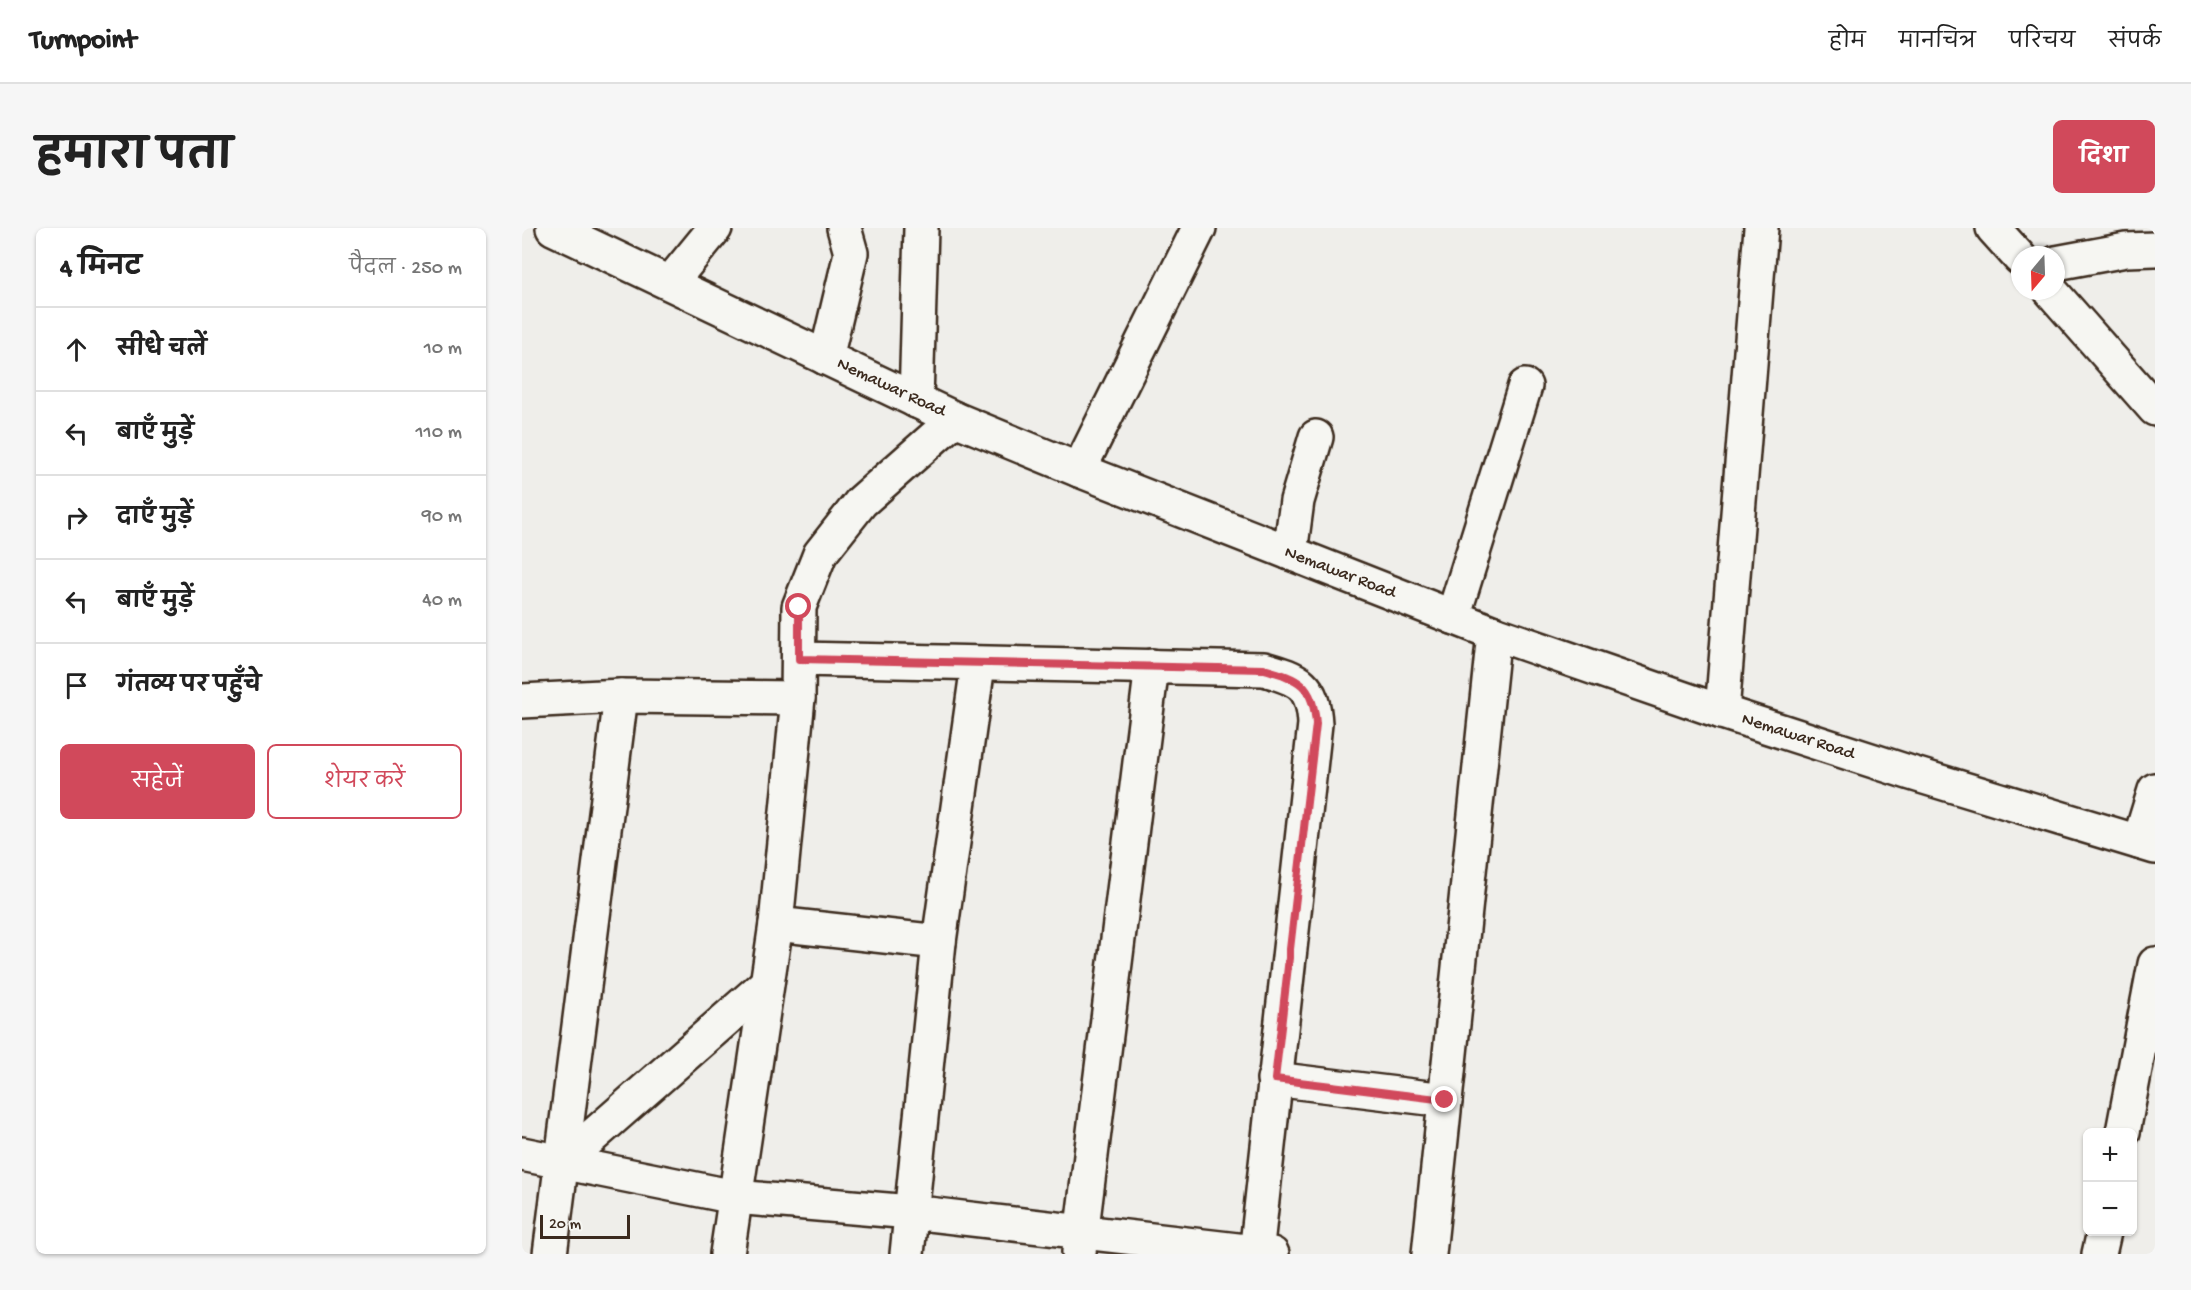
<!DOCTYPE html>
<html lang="hi">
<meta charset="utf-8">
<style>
:root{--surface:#fff;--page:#f6f6f6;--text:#222;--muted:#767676;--line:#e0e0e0;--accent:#d1495b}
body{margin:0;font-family:"Gochi Hand","Playpen Sans Deva",sans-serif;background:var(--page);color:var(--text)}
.controls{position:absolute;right:18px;bottom:18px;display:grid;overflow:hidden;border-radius:9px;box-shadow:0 2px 4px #0004}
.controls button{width:54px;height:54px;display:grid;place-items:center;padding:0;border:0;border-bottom:2px solid var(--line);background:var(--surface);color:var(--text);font:30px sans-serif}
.compass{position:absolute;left:1489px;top:18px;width:54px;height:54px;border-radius:50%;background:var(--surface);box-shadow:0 2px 4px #0004;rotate:199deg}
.scale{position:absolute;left:18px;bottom:15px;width:90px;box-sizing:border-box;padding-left:6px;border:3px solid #3b2a1e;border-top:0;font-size:16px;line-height:21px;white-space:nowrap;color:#3b2a1e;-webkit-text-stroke:4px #f6f6f2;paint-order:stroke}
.stop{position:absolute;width:18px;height:18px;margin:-14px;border:4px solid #d1495b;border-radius:50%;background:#fff}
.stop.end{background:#d1495b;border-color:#fff;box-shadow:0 2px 6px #0008}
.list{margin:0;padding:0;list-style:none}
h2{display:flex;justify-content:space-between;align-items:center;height:78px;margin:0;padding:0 24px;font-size:26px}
h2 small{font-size:20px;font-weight:400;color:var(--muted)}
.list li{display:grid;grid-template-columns:39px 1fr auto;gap:18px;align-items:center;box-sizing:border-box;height:84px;padding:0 24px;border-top:2px solid var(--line)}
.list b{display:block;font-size:22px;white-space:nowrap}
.list em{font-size:20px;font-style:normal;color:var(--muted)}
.actions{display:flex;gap:12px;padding:18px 24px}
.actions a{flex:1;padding:14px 0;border:2px solid var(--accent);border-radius:9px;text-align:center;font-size:21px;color:var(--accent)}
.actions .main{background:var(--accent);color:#fff}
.icon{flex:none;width:33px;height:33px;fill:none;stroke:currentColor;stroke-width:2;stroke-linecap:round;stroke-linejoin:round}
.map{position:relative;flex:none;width:1633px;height:1026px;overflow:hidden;border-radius:9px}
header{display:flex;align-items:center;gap:36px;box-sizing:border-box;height:84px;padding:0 30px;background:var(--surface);border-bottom:2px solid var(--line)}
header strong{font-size:28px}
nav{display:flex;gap:33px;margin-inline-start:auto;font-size:21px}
.intro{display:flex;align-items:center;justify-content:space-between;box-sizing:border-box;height:144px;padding:0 36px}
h1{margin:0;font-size:42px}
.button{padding:15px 27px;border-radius:9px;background:var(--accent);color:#fff;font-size:21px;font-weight:700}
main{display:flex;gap:36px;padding:0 36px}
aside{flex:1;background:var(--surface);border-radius:9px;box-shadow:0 2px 4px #0004}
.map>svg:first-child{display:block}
</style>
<header>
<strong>Turnpoint</strong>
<nav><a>होम</a><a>मानचित्र</a><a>परिचय</a><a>संपर्क</a></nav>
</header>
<div class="intro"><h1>हमारा पता</h1><a class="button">दिशा</a></div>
<main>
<aside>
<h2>4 मिनट<small>पैदल · 250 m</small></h2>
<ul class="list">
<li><svg class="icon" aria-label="ahead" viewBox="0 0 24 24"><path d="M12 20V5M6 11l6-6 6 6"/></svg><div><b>सीधे चलें</b></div><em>10 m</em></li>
<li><svg class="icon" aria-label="left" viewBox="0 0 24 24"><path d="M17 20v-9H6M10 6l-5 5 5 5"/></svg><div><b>बाएँ मुड़ें</b></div><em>110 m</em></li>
<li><svg class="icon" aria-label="right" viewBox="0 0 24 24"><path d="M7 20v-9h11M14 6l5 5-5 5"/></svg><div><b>दाएँ मुड़ें</b></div><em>90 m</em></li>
<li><svg class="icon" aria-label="left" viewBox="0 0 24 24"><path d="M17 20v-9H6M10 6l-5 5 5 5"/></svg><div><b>बाएँ मुड़ें</b></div><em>40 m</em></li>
<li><svg class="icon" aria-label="arrive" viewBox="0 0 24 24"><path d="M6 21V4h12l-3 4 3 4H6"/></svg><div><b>गंतव्य पर पहुँचे</b></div></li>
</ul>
<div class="actions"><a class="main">सहेजें</a><a>शेयर करें</a></div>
</aside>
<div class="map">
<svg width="1633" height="1026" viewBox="0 0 1633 1026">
<rect width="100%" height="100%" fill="#efeeea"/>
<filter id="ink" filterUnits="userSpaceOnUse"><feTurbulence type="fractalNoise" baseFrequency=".0167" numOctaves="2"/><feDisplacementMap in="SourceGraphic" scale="12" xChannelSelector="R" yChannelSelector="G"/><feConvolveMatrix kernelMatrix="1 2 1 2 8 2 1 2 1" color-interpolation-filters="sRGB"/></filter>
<g filter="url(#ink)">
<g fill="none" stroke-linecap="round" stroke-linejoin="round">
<defs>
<g id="minor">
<polyline points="1471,0 1498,30"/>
<polyline points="1534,35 1604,22 1633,21"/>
<polyline points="148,55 193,0"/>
<polyline points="1529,63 1633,181"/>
<polyline points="304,130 329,25 322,0"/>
<polyline points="394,173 399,0"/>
<polyline points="557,242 677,0"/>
<polyline points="768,325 775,273 794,209"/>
<polyline points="931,389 1003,158"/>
<path d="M277 431 742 441C777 451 791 456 793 496L734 1026"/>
<polyline points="0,473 99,468 276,470"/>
<polyline points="1617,614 1633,562"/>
<polyline points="254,696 417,714"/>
<polyline points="752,851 923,872"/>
<polyline points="1601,904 1633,736"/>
<polyline points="0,926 213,969 389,984 750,1026"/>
<polyline points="40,935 244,756"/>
<polyline points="557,1024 630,438"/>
<polyline points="28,1026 99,468"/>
<polyline points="205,1026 254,696 276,470 277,379 298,326 339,274 433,191"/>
<polyline points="385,1026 417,714 456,437"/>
<polyline points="907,1026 972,405"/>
<polyline points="1577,1026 1582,1004"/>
</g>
<polyline id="major" points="1200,484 1239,0"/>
<polyline id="highway" points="31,0 433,191 557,242 972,405 1200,484 1389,545 1633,619"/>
</defs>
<!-- minor casing -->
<use href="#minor" stroke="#3b2a1e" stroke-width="38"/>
<!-- major casing -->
<use href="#major" stroke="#3b2a1e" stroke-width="38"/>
<!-- highway casing -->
<use href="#highway" stroke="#3b2a1e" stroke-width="38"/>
<!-- minor -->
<use href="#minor" stroke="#f6f6f2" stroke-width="33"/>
<!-- major -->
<use href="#major" stroke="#f6f6f2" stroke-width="33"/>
<!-- highway -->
<use href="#highway" stroke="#f6f6f2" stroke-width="33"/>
</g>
</g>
<g fill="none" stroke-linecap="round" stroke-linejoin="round" filter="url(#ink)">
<!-- route -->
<path stroke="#d1495b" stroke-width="8" d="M277 379V431L742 441C777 451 791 456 794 496L753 851 923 872"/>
</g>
<g text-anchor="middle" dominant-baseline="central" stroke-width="4.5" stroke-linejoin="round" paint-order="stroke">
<!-- street labels -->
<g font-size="18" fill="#3b2a1e" stroke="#f6f6f2">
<text transform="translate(369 160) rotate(25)">Nemawar Road</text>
<text transform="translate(818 345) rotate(21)">Nemawar Road</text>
<text transform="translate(1276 509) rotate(18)">Nemawar Road</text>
</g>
</g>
</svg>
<div class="controls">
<button>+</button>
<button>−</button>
</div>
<svg class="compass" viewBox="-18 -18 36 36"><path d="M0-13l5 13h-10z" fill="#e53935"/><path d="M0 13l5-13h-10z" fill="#767676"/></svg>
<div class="scale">20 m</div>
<div class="stop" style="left:277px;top:379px"></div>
<div class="stop end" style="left:923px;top:872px"></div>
</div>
</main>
